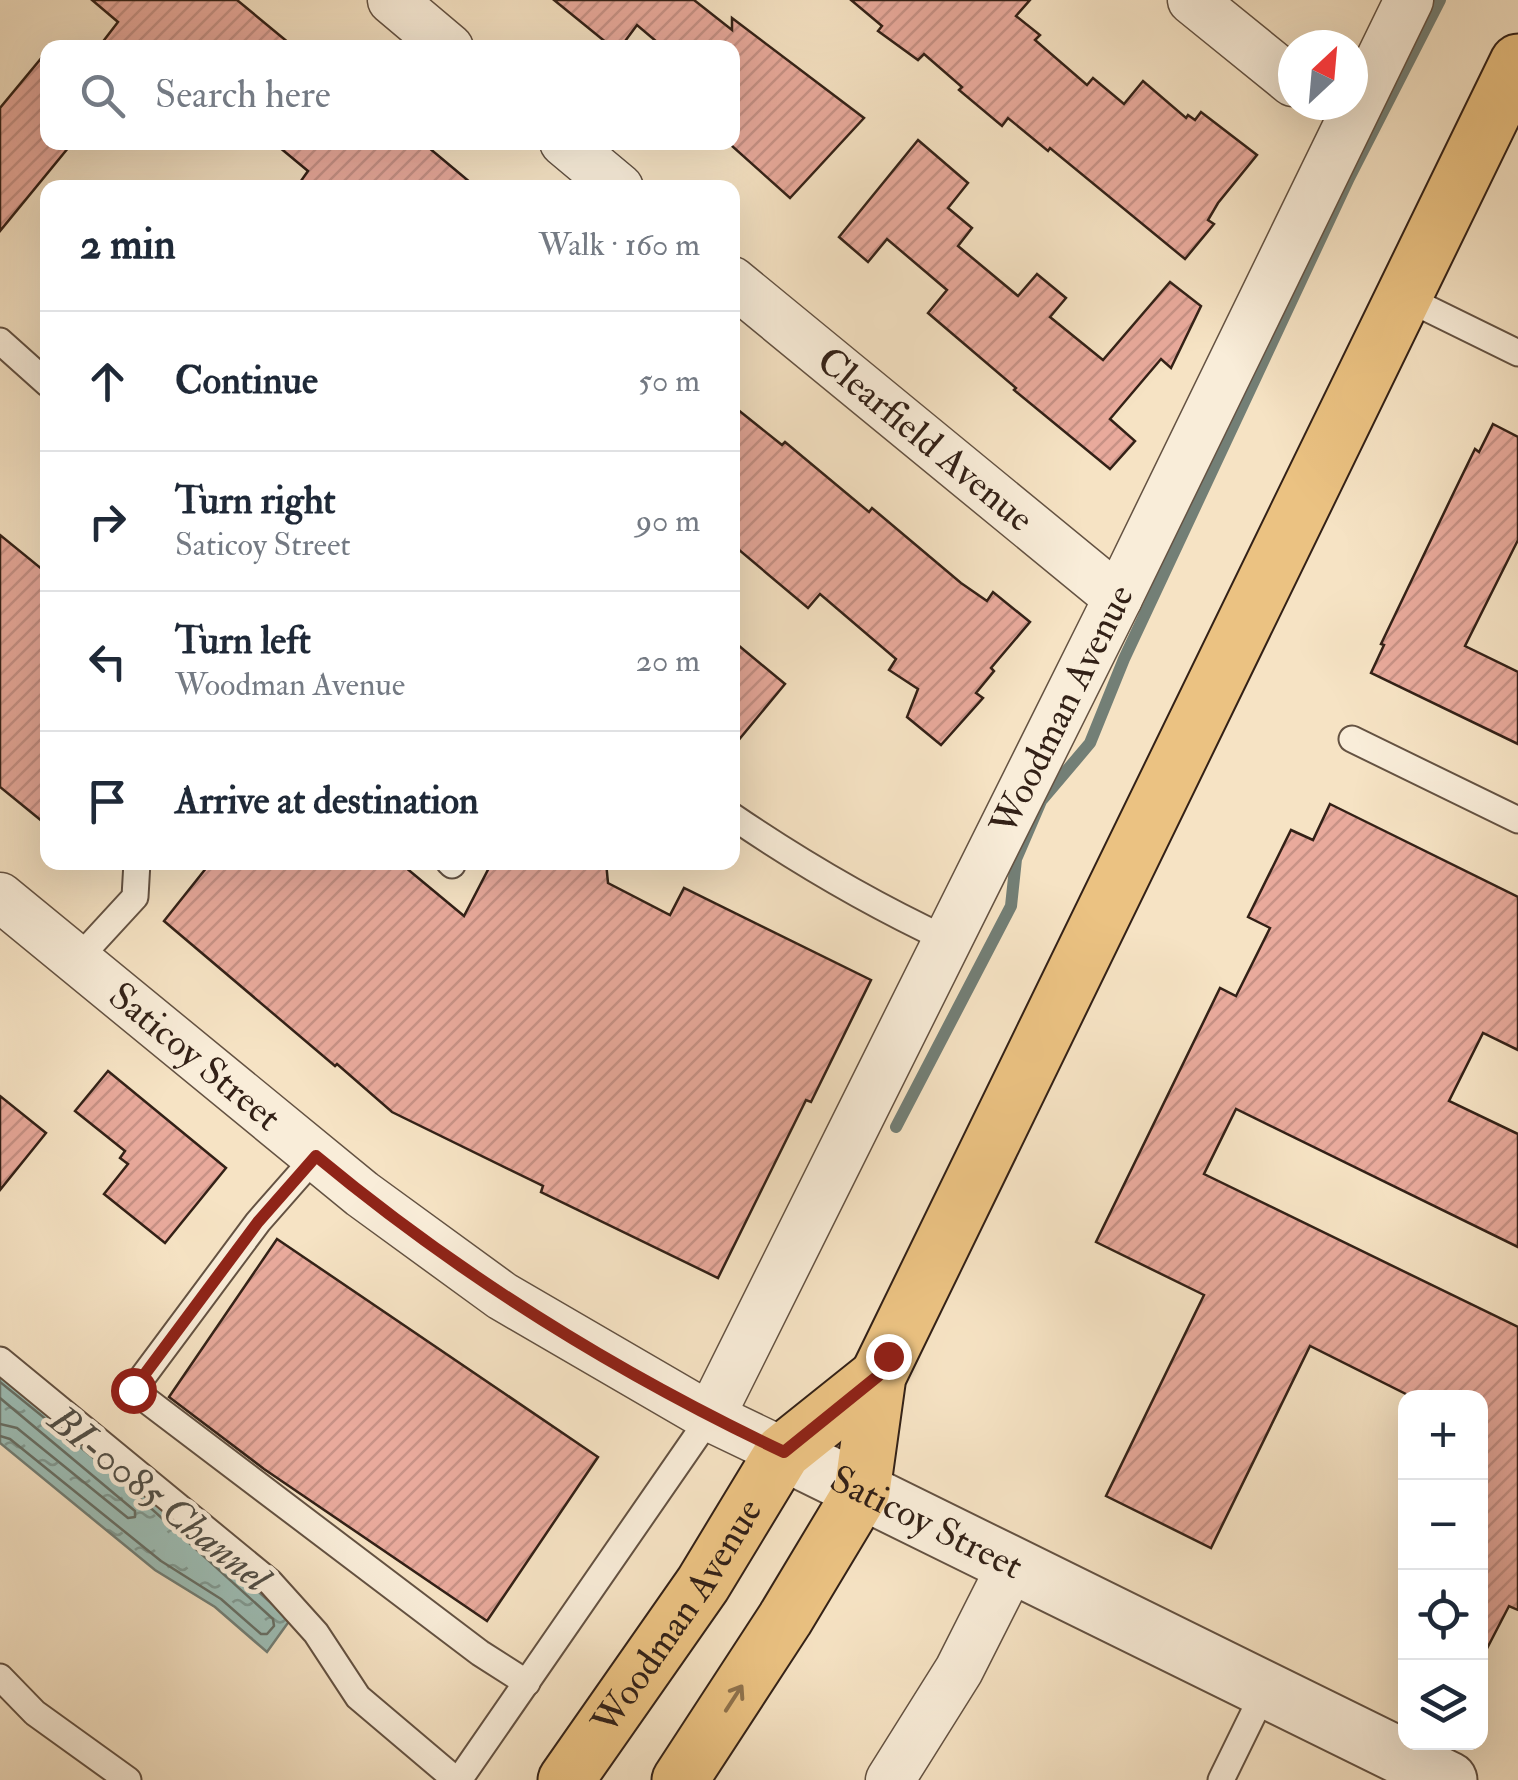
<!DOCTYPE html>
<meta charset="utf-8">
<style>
:root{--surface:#fff;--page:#f2f2f3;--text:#1f2937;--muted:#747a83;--line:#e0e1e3}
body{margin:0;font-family:"IM FELL Double Pica",serif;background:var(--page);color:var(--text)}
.controls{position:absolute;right:30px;bottom:30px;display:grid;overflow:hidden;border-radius:20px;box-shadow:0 10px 40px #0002}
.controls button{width:90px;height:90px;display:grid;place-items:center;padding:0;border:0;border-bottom:2px solid var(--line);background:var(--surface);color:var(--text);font:50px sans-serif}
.compass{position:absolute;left:1278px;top:30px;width:90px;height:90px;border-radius:50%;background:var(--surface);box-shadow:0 10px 40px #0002;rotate:26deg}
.stop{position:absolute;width:30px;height:30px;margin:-22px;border:8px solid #8f2418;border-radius:50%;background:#fff}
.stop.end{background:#8f2418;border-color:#fff;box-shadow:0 2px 10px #0008}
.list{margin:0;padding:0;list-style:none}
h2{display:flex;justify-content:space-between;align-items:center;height:130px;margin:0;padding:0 40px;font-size:42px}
h2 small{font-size:32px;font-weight:400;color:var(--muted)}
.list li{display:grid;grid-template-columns:65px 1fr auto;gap:30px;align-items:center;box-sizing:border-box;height:140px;padding:0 40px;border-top:2px solid var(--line)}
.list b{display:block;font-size:38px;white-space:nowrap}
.list p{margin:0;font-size:32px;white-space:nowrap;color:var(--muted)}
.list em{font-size:32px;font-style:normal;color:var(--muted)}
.icon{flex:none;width:55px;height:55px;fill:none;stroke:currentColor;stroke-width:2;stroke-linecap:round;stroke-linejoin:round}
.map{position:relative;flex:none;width:1518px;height:1780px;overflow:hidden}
.search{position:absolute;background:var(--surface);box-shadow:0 10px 40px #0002;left:40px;top:40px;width:700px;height:110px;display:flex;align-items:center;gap:25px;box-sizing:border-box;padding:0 35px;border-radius:20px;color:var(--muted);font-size:38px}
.panel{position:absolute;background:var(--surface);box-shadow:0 10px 40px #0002;left:40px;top:180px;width:700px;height:690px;border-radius:20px}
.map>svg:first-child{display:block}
</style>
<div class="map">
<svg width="1518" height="1780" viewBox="0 0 1518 1780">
<defs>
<pattern id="water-ripples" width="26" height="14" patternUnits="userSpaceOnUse" patternTransform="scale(2.5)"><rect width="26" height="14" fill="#9dbeb6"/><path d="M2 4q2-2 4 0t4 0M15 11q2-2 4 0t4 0" fill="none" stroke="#819a93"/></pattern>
<pattern id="building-hatch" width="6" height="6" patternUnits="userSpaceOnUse" patternTransform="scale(2.5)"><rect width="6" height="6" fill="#e9aa9c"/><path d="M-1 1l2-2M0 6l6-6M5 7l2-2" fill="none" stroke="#c89286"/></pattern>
</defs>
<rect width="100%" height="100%" fill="#f6e3c4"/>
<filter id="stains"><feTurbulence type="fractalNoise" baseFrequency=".002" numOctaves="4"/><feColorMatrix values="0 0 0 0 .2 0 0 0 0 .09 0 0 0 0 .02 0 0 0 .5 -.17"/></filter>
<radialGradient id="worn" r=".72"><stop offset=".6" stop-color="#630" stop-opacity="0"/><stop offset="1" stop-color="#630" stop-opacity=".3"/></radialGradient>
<!-- water -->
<polygon fill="url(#water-ripples)" stroke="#737f76" stroke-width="2.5" points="0,1369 117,1465 290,1620 267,1652 215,1607 155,1570 0,1443"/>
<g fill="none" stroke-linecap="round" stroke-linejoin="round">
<!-- shore -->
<g stroke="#687066" stroke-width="2.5">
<polyline points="0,1382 111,1472 273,1619 274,1626 267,1634 261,1634 221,1599 161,1561 10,1439 0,1436"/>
<polyline points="0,1398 135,1511 135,1517 128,1518 17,1428 0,1424"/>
</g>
<!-- stream -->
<polyline stroke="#737f76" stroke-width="12" points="896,1127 1011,906 1016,859 1041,801 1090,743 1124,659 1349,178 1440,0"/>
</g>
<!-- building -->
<g fill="url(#building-hatch)" stroke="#332117" stroke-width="2.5">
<polygon points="92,0 237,0 295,48 98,48 118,22"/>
<polygon points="554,0 694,0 732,30 732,18 864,118 790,198 732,146 732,48 664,48 637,25 620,48 613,48"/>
<polygon points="851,0 1030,0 1016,16 1040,35 1035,40 1087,85 1093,78 1124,104 1143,81 1186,118 1188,115 1195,120 1201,112 1257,155 1218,203 1208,220 1214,224 1185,259 1050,148 1048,151 1008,118 1002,126 959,90 962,87 924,54 918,60 878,31 882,26"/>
<polygon points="48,50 48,142 73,142 0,231 0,108"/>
<polygon points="918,140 968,183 948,208 972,228 958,246 1018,296 1037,274 1066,298 1050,317 1103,360 1170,282 1201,306 1171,368 1161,359 1110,419 1135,441 1110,469 1014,390 1016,388 928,313 947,290 887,239 868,262 839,237"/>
<polygon points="273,142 422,142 477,188 296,188 308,171"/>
<polygon points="732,405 782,445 785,442 869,512 872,508 961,583 987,601 993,592 1030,622 991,668 994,671 976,693 983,698 941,745 907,717 918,689 889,670 896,659 820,594 808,608 732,544"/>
<polygon points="1493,424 1518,437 1518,540 1465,646 1518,672 1518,744 1371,673 1384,645 1381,644 1454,492 1475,449 1479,452"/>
<polygon points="0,535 48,574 48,826 0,787"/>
<polygon points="732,640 785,684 732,748"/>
<polygon points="1330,804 1518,897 1518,1050 1483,1033 1449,1101 1518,1134 1518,1247 1236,1109 1204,1174 1518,1327 1518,1610 1509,1606 1480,1662 1480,1398 1414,1398 1310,1346 1211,1548 1106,1496 1204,1295 1096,1242 1220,988 1236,996 1270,928 1248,917 1291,830 1313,840"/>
<polygon points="211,862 399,862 464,916 492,862 606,862 608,883 670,915 684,888 871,980 811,1102 806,1100 718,1278 541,1192 543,1186 392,1112 337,1064 335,1066 164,921"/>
<polygon points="108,1071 226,1168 165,1243 104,1194 128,1164 120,1158 125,1151 75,1111"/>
<polygon points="0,1096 46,1133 0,1190"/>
<polygon points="277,1239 598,1457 487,1621 264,1469 169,1397"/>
</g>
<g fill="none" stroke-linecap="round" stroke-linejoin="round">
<defs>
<g id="service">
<polyline points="1404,297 1518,353"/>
<polyline points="0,341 48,384"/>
<polyline points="1352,739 1518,820"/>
<path d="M732 816C801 863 873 905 948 940"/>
<polyline points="449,862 452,865"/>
<polyline points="77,960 135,897 137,862"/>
<polyline points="316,1156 258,1222 133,1390 480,1653 527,1683"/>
<polyline points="0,1360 270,1582 316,1633 358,1697 456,1780"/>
<polyline points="0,1677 35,1713 128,1780"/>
<polyline points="459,1780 710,1417"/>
<polyline points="1221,1780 1265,1690"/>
</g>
<g id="minor">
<polyline points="392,0 449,48"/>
<polyline points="1192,0 1293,82"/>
<polyline points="564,142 619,188"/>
<path id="s1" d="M732 281 1118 598"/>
<path id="s2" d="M0 897 362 1194 502 1296 710 1417 783 1452"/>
<path id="s3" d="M710 1417 1118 598 1409 0"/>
<polyline points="890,1780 959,1670 1012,1565"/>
</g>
<g id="tertiary">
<path id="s4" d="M783 1452 1449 1780"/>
</g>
<g id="primary">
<path id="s5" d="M566 1780 703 1584 783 1452 878 1376"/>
<polyline points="680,1780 785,1619 862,1491 878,1376 1518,62"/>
</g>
</defs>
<!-- service casing -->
<use href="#service" stroke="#645242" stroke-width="29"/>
<!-- minor casing -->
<use href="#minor" stroke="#645242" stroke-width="51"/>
<!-- tertiary casing -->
<use href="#tertiary" stroke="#645242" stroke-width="59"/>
<!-- primary casing -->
<use href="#primary" stroke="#332117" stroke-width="59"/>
<!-- service -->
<use href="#service" stroke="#f9edd9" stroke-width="25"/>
<!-- minor -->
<use href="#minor" stroke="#f9edd9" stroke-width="48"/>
<!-- tertiary -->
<use href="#tertiary" stroke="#f9edd9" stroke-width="55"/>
<!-- primary -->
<use href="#primary" stroke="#ebc282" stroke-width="55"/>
</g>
<!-- one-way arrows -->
<defs><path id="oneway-shaft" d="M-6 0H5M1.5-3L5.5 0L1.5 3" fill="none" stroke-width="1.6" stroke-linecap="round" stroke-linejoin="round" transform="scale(2.5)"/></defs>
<use stroke="#8f724c" href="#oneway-shaft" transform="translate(734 1698) rotate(-57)"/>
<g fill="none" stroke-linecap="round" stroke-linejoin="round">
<!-- route -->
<path stroke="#8f2418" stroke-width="12" d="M133 1390 258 1222 316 1156C458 1274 617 1373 784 1452L878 1376 888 1356"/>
</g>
<g text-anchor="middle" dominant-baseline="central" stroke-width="9" stroke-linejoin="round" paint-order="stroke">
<!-- street labels -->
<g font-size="38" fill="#332117" stroke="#f9edd9">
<text stroke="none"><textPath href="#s1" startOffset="250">Clearfield Avenue</textPath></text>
<text stroke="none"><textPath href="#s3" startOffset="790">Woodman Avenue</textPath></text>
<text stroke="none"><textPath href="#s2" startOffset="252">Saticoy Street</textPath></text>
<text stroke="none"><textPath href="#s4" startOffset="160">Saticoy Street</textPath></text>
<text stroke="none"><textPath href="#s5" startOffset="198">Woodman Avenue</textPath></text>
</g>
<!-- water labels -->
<g font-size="40" font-style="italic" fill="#535047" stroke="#f9edd9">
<text transform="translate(159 1499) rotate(39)">BI-0085 Channel</text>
</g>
</g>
<rect width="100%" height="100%" filter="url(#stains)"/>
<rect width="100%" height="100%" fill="url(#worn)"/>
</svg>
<div class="controls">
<button>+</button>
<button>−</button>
<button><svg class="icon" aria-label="locate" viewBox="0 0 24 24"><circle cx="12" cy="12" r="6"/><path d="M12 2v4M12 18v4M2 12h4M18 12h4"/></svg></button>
<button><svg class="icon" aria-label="layers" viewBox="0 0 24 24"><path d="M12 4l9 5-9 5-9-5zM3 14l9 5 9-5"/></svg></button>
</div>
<svg class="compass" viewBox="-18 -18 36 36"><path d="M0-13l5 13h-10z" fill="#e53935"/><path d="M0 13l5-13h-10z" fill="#747a83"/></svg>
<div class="stop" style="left:133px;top:1390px"></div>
<div class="stop end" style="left:888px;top:1356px"></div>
<div class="search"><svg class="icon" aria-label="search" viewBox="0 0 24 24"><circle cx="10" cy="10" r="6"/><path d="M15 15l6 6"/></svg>Search here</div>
<section class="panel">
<h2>2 min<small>Walk · 160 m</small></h2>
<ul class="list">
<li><svg class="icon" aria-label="ahead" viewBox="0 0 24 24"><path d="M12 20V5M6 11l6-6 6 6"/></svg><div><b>Continue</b></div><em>50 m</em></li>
<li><svg class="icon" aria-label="right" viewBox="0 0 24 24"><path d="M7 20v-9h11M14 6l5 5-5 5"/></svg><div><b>Turn right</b><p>Saticoy Street</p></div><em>90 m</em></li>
<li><svg class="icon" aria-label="left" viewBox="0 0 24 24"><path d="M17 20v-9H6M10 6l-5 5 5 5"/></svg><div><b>Turn left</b><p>Woodman Avenue</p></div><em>20 m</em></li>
<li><svg class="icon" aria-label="arrive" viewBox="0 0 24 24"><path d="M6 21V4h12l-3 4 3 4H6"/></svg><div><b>Arrive at destination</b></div></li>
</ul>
</section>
</div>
